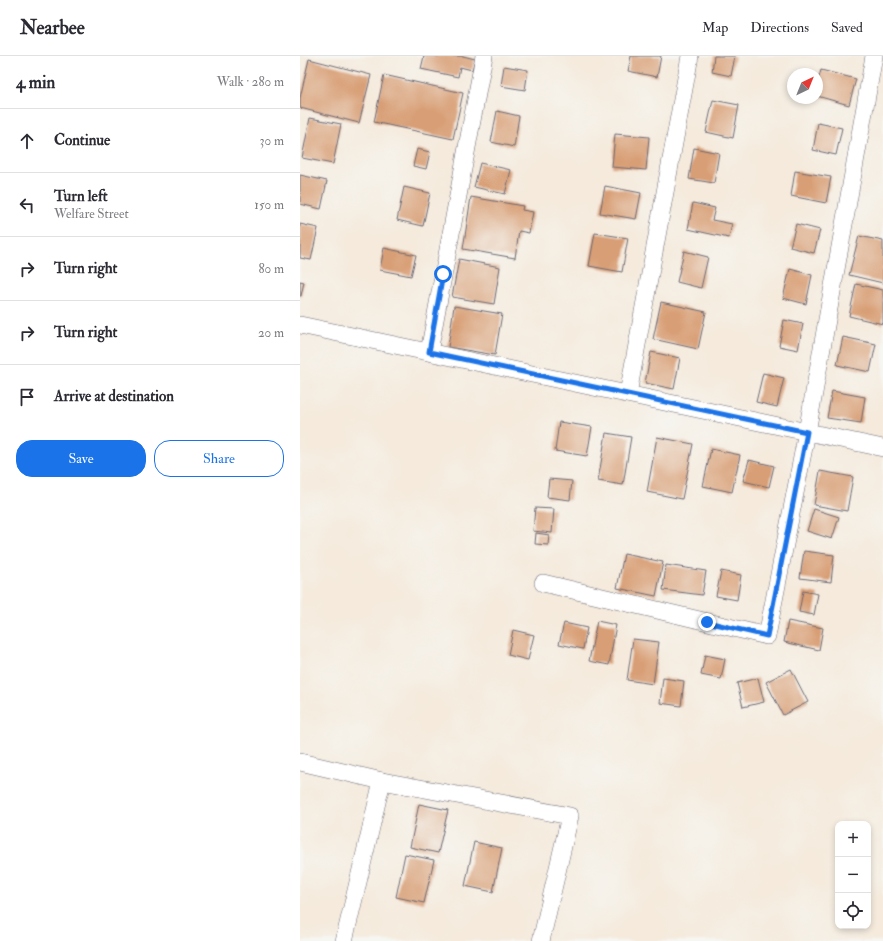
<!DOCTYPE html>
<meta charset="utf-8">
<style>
:root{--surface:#fff;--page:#f7f7f7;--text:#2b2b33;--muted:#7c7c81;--line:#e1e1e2;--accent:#1a73e8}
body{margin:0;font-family:"IM FELL Double Pica",serif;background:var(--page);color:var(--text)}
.controls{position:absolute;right:12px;bottom:12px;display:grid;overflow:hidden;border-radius:8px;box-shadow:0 2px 6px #0003}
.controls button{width:36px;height:36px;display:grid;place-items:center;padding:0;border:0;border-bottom:1px solid var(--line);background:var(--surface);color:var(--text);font:20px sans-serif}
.compass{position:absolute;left:487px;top:12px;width:36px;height:36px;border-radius:50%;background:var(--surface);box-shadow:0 2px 6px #0003;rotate:43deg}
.stop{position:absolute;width:12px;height:12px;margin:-9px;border:3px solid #1a73e8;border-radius:50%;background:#fff}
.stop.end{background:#1a73e8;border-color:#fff;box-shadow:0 1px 4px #0008}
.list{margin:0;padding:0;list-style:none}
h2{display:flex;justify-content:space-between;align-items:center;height:52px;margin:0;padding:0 16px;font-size:17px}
h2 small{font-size:13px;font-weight:400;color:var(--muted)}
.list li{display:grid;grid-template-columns:26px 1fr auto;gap:12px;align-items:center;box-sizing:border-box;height:64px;padding:0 16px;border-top:1px solid var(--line)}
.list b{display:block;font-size:15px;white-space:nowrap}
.list p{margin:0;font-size:13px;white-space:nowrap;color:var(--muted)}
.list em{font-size:13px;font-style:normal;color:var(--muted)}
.actions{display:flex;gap:8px;padding:12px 16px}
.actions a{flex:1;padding:9px 0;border:1px solid var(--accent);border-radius:16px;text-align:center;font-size:14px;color:var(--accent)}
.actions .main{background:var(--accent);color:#fff}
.icon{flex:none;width:22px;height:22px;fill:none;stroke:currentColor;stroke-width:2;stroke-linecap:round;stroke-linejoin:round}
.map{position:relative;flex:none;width:583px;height:885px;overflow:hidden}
header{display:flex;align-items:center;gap:24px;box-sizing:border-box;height:56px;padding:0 20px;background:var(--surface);border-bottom:1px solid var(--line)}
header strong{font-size:19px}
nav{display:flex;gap:22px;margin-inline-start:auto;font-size:14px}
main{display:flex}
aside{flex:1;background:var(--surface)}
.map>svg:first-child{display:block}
</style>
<header>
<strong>Nearbee</strong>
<nav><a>Map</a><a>Directions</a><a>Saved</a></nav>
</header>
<main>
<aside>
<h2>4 min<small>Walk · 280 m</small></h2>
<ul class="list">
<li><svg class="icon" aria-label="ahead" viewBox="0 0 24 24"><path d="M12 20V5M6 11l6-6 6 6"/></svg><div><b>Continue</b></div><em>30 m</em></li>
<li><svg class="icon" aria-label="left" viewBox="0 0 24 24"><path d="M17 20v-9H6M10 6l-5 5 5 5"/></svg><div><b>Turn left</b><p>Welfare Street</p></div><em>150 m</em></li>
<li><svg class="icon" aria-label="right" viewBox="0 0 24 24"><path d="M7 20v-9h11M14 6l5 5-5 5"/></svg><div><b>Turn right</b></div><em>80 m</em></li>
<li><svg class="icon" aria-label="right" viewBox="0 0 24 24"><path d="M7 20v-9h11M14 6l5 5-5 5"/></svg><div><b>Turn right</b></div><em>20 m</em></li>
<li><svg class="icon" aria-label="arrive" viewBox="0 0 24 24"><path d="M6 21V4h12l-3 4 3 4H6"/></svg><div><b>Arrive at destination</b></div></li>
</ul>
<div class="actions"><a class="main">Save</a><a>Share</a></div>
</aside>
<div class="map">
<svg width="583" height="885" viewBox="0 0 583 885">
<rect width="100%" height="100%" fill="#f6f6f2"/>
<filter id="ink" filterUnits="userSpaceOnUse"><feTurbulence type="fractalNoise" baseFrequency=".025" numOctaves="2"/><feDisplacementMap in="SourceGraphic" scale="8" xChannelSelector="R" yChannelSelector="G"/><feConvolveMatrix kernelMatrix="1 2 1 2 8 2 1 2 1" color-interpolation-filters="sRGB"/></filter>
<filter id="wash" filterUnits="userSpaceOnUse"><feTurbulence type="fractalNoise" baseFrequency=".012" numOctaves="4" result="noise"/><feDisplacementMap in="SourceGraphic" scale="16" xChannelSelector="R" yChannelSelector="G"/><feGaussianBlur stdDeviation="0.9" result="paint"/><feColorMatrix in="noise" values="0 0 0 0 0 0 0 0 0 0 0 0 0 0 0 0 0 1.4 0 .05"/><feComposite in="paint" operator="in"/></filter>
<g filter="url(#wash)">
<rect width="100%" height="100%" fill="#f5eadc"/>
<g id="blocks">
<!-- building -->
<g fill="#d89e75">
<polygon points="124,0 163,0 175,3 172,14 160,11 158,21 121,13"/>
<polygon points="331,0 361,0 357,21 328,15"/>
<polygon points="414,0 435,0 431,20 412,16"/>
<polygon points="9,3 71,19 59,67 0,52 0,42"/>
<polygon points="204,10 228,14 225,34 201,30"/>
<polygon points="521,14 556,23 549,49 517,40 517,29"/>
<polygon points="84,19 163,37 153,83 74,66"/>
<polygon points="413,44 439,49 433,82 406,76"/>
<polygon points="197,55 219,60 214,91 191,86"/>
<polygon points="10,62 41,68 33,108 2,102"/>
<polygon points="518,67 542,72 536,99 513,94"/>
<polygon points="315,78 349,81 346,114 312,111"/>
<polygon points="394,92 419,97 414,127 389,123"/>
<polygon points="117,93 130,96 126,113 113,110"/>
<polygon points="180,107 211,114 205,138 174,131"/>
<polygon points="495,115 531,121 526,147 491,140"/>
<polygon points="0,119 27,125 21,153 0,148"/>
<polygon points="305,130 341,137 336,163 300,157"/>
<polygon points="104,131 130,137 123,170 97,164"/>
<polygon points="171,141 223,150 222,154 233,156 229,177 219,175 215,202 163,193"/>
<polygon points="393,147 415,152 412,164 432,168 429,182 388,173"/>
<polygon points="0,168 18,172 11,204 0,202"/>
<polygon points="496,168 520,174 514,197 490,191"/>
<polygon points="295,177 328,182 322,216 289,210"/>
<polygon points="559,180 583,185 583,227 549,219"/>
<polygon points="84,192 116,199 111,220 80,214"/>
<polygon points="384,195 408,201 401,232 377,226"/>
<polygon points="159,203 200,211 194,248 152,241"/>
<polygon points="490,213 512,219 506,248 483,242"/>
<polygon points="0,225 4,226 1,240 0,240"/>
<polygon points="556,228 583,234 583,268 549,260"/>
<polygon points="361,246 406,256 398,293 353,283"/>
<polygon points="154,250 202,258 195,299 148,291"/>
<polygon points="484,264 503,268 498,294 479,290"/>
<polygon points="543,281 576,288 570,316 537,309"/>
<polygon points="351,296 380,302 374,333 345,327"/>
<polygon points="463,317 484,322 477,351 456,346"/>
<polygon points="532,335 565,341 561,367 527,362"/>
<polygon points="259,366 292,371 287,400 255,395"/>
<polygon points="306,377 331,381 323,429 298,425"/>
<polygon points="357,381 393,388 382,443 347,436"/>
<polygon points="411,393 440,399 432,436 403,430"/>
<polygon points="449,404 474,410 469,431 443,425"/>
<polygon points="520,415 553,421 547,455 514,449"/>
<polygon points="249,423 272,425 270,444 247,441"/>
<polygon points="235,452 254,453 252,477 233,475"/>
<polygon points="514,453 539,461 532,483 507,475"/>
<polygon points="236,477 249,479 248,489 235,488"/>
<polygon points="504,495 534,499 531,526 500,522"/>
<polygon points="324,498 363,506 356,540 317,532"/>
<polygon points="366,509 406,515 402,539 363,534"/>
<polygon points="421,515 441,519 437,544 416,540"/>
<polygon points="503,535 518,538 514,559 499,556"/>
<polygon points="297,565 316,569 309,609 289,605"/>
<polygon points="488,565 523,572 519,594 484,586"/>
<polygon points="264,567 287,572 283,593 259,588"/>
<polygon points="213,574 234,579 228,604 208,599"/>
<polygon points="333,583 359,586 353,628 327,624"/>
<polygon points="405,599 425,603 421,623 401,619"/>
<polygon points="491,613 508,646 483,659 466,626"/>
<polygon points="363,622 384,625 381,650 360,647"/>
<polygon points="458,622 464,646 443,651 437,627"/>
<polygon points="119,748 148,754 138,797 110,791"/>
<polygon points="174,786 202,792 193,836 165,830"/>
<polygon points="105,798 134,804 124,847 96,841"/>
</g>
</g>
</g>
<g filter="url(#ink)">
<use href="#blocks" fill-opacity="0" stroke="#6c6873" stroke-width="1"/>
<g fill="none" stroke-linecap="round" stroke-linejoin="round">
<defs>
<g id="minor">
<polyline points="0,269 583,392"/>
<polyline points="129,296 184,0"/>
<polyline points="328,338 390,0"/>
<polyline points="243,527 467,580 507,376 574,0"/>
<polyline points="0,706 82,725 270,760 241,885"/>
<polyline points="44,885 82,725"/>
</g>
</defs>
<!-- minor casing -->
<use href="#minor" stroke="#6c6873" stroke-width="18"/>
<!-- minor -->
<use href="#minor" stroke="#fff" stroke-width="17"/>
</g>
</g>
<g fill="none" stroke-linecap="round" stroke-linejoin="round" filter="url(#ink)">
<!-- route -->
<polyline stroke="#1a73e8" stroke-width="5" points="143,218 129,296 507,376 467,580 407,566"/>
</g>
</svg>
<div class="controls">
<button>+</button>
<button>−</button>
<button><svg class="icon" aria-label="locate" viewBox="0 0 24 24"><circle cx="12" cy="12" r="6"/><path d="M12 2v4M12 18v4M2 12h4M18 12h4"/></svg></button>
</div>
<svg class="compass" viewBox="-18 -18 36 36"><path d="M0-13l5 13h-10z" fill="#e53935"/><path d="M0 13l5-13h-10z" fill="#7c7c81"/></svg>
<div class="stop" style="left:143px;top:218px"></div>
<div class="stop end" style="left:407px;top:566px"></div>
</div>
</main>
